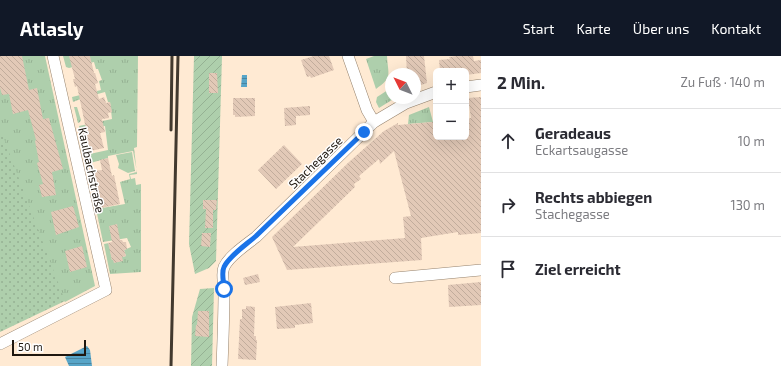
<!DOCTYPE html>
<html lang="de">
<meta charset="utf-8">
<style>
:root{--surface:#fff;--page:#f7f7f7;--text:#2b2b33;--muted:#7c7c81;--line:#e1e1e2;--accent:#111827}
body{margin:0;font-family:"Exo 2",sans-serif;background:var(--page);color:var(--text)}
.controls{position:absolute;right:12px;top:12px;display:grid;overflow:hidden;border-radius:6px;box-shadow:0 4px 16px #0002}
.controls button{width:36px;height:36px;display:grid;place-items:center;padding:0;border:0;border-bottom:1px solid var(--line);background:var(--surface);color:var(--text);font:20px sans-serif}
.compass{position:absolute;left:385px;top:12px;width:36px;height:36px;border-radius:50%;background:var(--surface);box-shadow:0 4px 16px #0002;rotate:312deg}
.scale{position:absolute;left:12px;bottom:10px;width:74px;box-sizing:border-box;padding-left:4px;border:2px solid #1e170f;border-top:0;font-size:11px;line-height:14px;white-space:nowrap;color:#1e170f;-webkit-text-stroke:3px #fff;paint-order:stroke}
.stop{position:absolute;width:12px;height:12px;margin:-9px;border:3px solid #1a73e8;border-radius:50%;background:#fff}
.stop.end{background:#1a73e8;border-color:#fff;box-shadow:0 1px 4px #0008}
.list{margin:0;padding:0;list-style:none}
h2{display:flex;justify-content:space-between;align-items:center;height:52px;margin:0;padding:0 16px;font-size:17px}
h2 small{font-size:13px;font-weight:400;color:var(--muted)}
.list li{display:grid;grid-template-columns:26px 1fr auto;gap:12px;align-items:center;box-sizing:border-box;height:64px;padding:0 16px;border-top:1px solid var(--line)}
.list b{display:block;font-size:15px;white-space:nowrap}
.list p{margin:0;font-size:13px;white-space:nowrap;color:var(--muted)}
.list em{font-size:13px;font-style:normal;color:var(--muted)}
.icon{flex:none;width:22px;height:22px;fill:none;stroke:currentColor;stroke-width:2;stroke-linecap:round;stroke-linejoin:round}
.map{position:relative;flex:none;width:481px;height:310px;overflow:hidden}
header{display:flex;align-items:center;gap:24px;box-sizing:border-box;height:56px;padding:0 20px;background:var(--accent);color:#fff}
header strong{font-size:19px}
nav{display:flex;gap:22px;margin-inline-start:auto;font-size:14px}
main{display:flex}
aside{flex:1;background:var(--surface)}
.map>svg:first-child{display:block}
</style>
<header>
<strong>Atlasly</strong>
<nav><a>Start</a><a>Karte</a><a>Über uns</a><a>Kontakt</a></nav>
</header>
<main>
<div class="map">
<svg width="481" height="310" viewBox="0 0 481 310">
<defs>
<pattern id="grass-tufts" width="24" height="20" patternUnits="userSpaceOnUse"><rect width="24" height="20" fill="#aecfac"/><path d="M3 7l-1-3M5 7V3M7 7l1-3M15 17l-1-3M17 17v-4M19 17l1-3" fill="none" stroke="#95b193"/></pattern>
<pattern id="park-dots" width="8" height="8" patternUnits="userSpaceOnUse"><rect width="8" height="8" fill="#aecfac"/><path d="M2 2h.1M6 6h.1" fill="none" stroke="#95b193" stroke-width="1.8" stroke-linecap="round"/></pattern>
<pattern id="garden-furrows" width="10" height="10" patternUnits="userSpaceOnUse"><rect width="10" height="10" fill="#aecfac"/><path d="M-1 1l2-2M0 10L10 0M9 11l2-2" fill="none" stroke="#95b193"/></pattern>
<pattern id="water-rules" width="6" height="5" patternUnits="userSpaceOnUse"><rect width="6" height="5" fill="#57a5c8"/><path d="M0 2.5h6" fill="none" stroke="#4785a1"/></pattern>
<pattern id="building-back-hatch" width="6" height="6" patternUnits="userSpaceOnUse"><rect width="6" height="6" fill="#e2c9b7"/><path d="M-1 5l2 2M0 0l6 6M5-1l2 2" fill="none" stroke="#c1ac9c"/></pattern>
</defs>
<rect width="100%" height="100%" fill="#ffead3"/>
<!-- grass -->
<g fill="url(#grass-tufts)">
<polygon points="0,0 45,0 95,230 65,246 0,152"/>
<polygon points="63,0 138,0 137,91 134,92 137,118 130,119 131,123 135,122 136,129 141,128 141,216 110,218 104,188 109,187 112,204 126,200 124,194 131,191 127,182 103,186 95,148 100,146 102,152 125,148 120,126 130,123 129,118 137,116 133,95 108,100 108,102 87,108 85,99 108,94 105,70 99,71 99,70 82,74 86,95 84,95 79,70 112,63 110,46 108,46 105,36 83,42 73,46 72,41 101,34 99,25 102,24 98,13 96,13 94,6 69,12 66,11"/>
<path d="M374 0H387C388 19 393 21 376 33L366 3Z"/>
<polygon points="391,32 391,42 395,42 379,52 376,46 377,41"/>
<polygon points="74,51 77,51 81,64 80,66 78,67"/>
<polygon points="429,51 433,66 408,68 409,59"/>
<polygon points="132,96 135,115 128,117 118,112 119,108 116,99"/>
</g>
<!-- park -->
<polygon fill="url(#park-dots)" points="0,72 65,245 0,276"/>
<!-- garden -->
<g fill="url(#garden-furrows)">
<polygon points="194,0 222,0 216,205 209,212 195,218 189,188"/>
<polygon points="214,232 212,310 191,310 192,261 200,233"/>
</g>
<!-- water -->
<g fill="url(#water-rules)">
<polygon points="242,19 247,19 247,31 241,31"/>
<polygon points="87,290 90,294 92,310 69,310 65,301"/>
</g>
<!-- building -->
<g fill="url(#building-back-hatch)" fill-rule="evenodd">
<polygon points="0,0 22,0 29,34 37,32 43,63 49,62 63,113 52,116 56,139 42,141 39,129 43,128 37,107 39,106 35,85 36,84 28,54 13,58 9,38 2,39 0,32"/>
<polygon points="69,0 90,0 94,17 95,17 98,27 95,28 99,43 104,41 106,47 110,46 112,56 108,57 109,62 102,63 105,76 100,77 104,92 86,96 82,74 86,73 77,30 75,31 73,23 75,23"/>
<polygon points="314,0 329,0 334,14 311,22 310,20 307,21 301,4"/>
<polygon points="406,0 424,0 427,27 415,31 415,18 407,18"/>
<polygon points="457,0 473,0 474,5 481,4 481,17 466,19 466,15 440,15 439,4 450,3 449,1"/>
<polygon points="209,17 217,17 218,37 209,37"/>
<path d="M481 41V177L458 179V176L421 182 422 204 287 214 272 181 349 106 384 75 398 67V69L433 66 434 73 436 72V81H466V63L471 62 468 42ZM394 95 411 160 403 161 405 182 293 191 355 131 354 128 361 123 359 120 379 103 380 108Z"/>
<polygon points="233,42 255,42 255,60 235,61 235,59 233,59"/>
<polygon points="310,50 310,59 296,60 296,69 285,70 284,52"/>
<polygon points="284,89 302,108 276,133 258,114"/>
<polygon points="108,102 112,120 114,119 120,148 101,152 99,141 97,142 92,118 94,117 93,115 102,114 100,104"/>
<polygon points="203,144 217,144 216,154 213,154 213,172 205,172 206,153 203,153"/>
<polygon points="73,150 79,171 56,179 51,156"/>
<polygon points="117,168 120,184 122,184 123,186 126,186 127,193 124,194 126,200 122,201 123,205 114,207 113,204 112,204 108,187 112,186 109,170"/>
<polygon points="202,177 211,177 210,191 201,190"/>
<polygon points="82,190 87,211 70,216 65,195"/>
<polygon points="258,218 260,226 245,229 243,222"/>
<polygon points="481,226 481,249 449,251 448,229"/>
<polygon points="311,247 313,267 295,269 295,272 277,273 275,251"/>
<polygon points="246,250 255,251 254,280 256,280 256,284 257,284 256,304 238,303 240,263 242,263 242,253 246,253"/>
<polygon points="198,255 209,255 209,281 195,280 196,269 197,269"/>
</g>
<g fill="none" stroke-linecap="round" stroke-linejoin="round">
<defs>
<g id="minor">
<polyline points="348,0 367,54 374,66"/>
<polyline points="466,31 481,29"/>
<polyline points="395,222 481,214"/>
<polyline points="0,288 106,234 53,0"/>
<path d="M222 310C223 285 224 260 224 235 224 227 221 218 224 211 229 200 247 188 256 181L374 66 406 47 436 36"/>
</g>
</defs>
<!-- minor casing -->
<use href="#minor" stroke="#96836e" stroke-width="12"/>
<!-- minor -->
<use href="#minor" stroke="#fff" stroke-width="11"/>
<!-- rail -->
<g stroke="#42392e" stroke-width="3">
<polyline points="171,74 172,0"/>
<polyline points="171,310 178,0"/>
</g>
</g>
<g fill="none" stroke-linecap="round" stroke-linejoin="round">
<!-- route -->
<path stroke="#1a73e8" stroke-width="5" d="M224 233C224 226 221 217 224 211 229 200 247 188 256 180L364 76"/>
</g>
<g text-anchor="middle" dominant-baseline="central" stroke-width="3" stroke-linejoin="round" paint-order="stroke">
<!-- street labels -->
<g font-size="12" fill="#1e170f" stroke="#fff">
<text transform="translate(315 106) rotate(-44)">Stachegasse</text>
<text transform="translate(92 114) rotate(78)">Kaulbachstraße</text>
</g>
</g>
</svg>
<div class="controls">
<button>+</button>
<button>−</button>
</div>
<svg class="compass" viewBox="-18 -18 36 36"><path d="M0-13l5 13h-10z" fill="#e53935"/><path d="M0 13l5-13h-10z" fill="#7c7c81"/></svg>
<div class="scale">50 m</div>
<div class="stop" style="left:224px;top:233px"></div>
<div class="stop end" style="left:364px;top:76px"></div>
</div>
<aside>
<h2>2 Min.<small>Zu Fuß · 140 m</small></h2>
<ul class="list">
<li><svg class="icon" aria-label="ahead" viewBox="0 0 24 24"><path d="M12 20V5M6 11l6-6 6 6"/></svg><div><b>Geradeaus</b><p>Eckartsaugasse</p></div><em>10 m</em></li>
<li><svg class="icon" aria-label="right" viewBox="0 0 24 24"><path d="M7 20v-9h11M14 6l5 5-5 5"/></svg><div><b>Rechts abbiegen</b><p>Stachegasse</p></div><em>130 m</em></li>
<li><svg class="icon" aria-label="arrive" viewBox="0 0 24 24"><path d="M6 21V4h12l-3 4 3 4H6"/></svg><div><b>Ziel erreicht</b></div></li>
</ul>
</aside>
</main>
